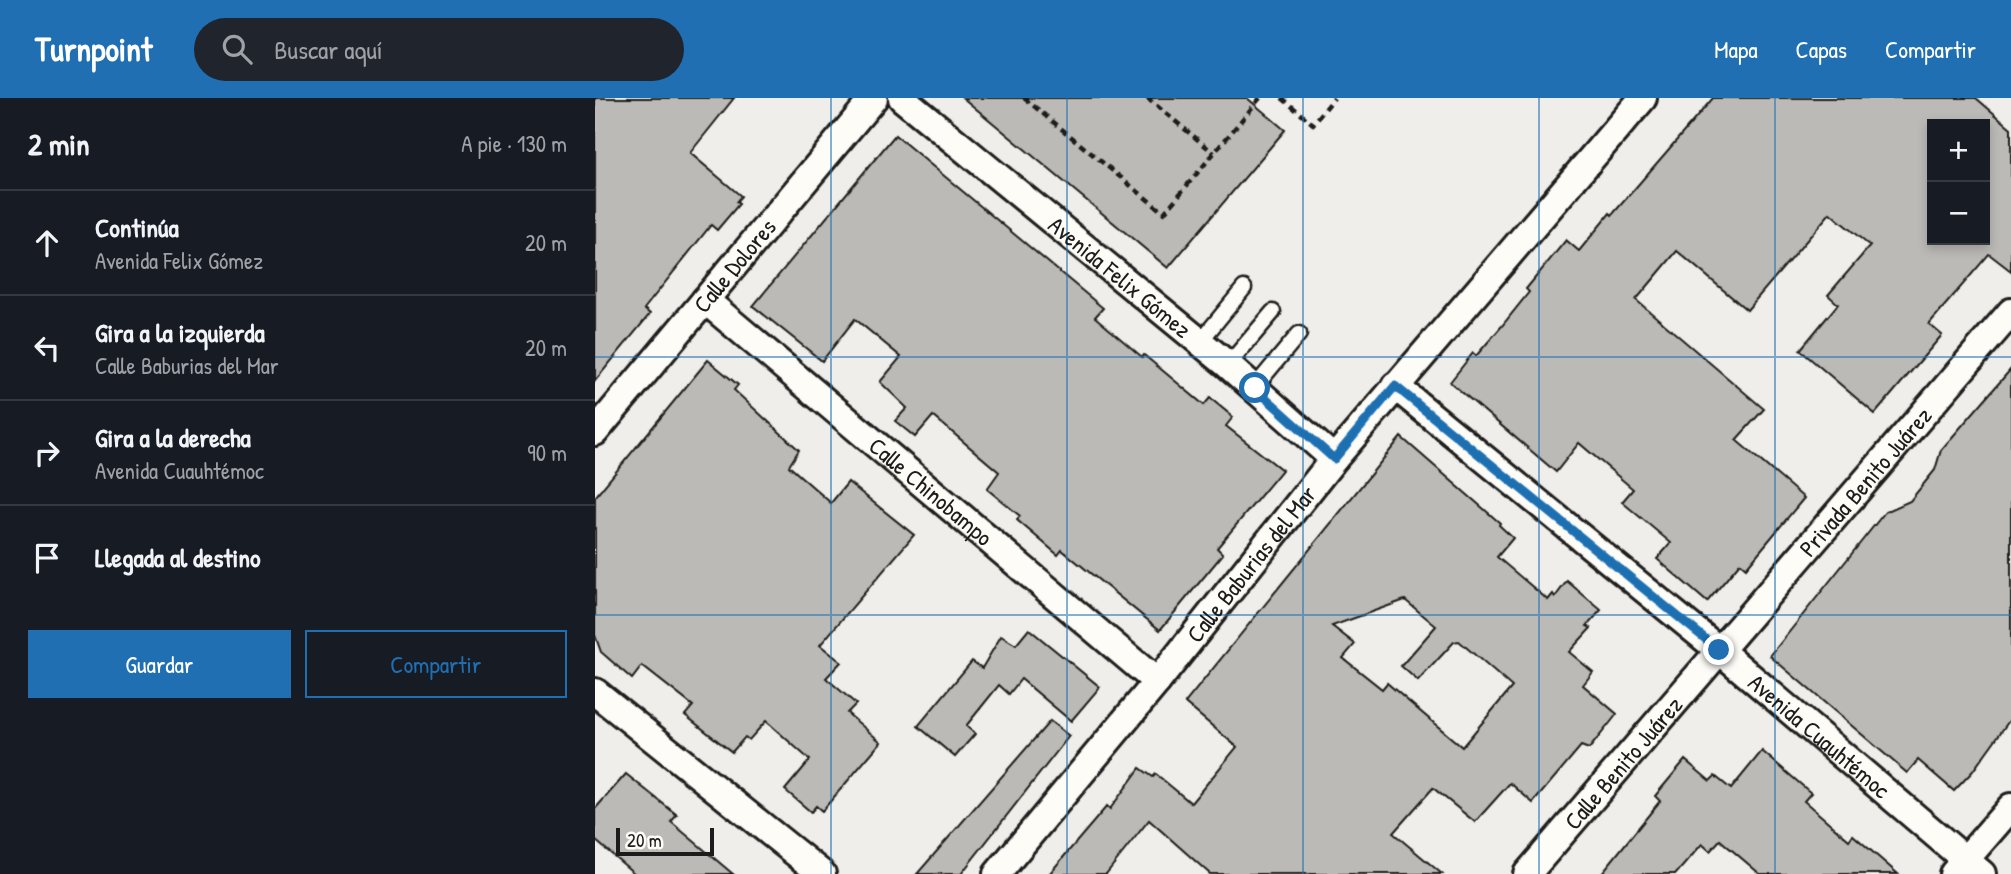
<!DOCTYPE html>
<html lang="es">
<meta charset="utf-8">
<style>
:root{--surface:#171b24;--page:#20242c;--text:#f1f3f6;--muted:#9ea1a6;--line:#363941;--accent:#1f6fb2}
body{margin:0;font-family:"Patrick Hand",sans-serif;background:var(--page);color:var(--text)}
.controls{position:absolute;right:21px;top:21px;display:grid;overflow:hidden;border-radius:0px;box-shadow:0 4px 10px #0003}
.controls button{width:63px;height:63px;display:grid;place-items:center;padding:0;border:0;border-bottom:2px solid var(--line);background:var(--surface);color:var(--text);font:35px sans-serif}
.scale{position:absolute;left:21px;bottom:18px;width:98px;box-sizing:border-box;padding-left:7px;border:4px solid #1c1c1c;border-top:0;font-size:19px;line-height:24px;white-space:nowrap;color:#1c1c1c;-webkit-text-stroke:5px #fdfcf7;paint-order:stroke}
.stop{position:absolute;width:21px;height:21px;margin:-16px;border:5px solid #1f6fb2;border-radius:50%;background:#fff}
.stop.end{background:#1f6fb2;border-color:#fff;box-shadow:0 2px 7px #0008}
.list{margin:0;padding:0;list-style:none}
h2{display:flex;justify-content:space-between;align-items:center;height:91px;margin:0;padding:0 28px;font-size:30px}
h2 small{font-size:23px;font-weight:400;color:var(--muted)}
.list li{display:grid;grid-template-columns:46px 1fr auto;gap:21px;align-items:center;box-sizing:border-box;height:105px;padding:0 28px;border-top:2px solid var(--line)}
.list b{display:block;font-size:26px;white-space:nowrap}
.list p{margin:0;font-size:23px;white-space:nowrap;color:var(--muted)}
.list em{font-size:23px;font-style:normal;color:var(--muted)}
.actions{display:flex;gap:14px;padding:21px 28px}
.actions a{flex:1;padding:16px 0;border:2px solid var(--accent);border-radius:0px;text-align:center;font-size:24px;color:var(--accent)}
.actions .main{background:var(--accent);color:#fff}
.icon{flex:none;width:38px;height:38px;fill:none;stroke:currentColor;stroke-width:2;stroke-linecap:round;stroke-linejoin:round}
.map{position:relative;flex:none;width:1416px;height:776px;overflow:hidden}
header{display:flex;align-items:center;gap:42px;box-sizing:border-box;height:98px;padding:0 35px;background:var(--accent);color:#fff}
header strong{font-size:33px}
nav{display:flex;gap:38px;margin-inline-start:auto;font-size:24px}
.search{width:490px;height:63px;background:var(--page);display:flex;align-items:center;gap:18px;box-sizing:border-box;padding:0 24px;border-radius:38px;color:var(--muted);font-size:26px}
main{display:flex}
aside{flex:1;background:var(--surface)}
.map>svg:first-child{display:block}
</style>
<header>
<strong>Turnpoint</strong>
<div class="search"><svg class="icon" aria-label="search" viewBox="0 0 24 24"><circle cx="10" cy="10" r="6"/><path d="M15 15l6 6"/></svg>Buscar aquí</div>
<nav><a>Mapa</a><a>Capas</a><a>Compartir</a></nav>
</header>
<main>
<aside>
<h2>2 min<small>A pie · 130 m</small></h2>
<ul class="list">
<li><svg class="icon" aria-label="ahead" viewBox="0 0 24 24"><path d="M12 20V5M6 11l6-6 6 6"/></svg><div><b>Continúa</b><p>Avenida Felix Gómez</p></div><em>20 m</em></li>
<li><svg class="icon" aria-label="left" viewBox="0 0 24 24"><path d="M17 20v-9H6M10 6l-5 5 5 5"/></svg><div><b>Gira a la izquierda</b><p>Calle Baburias del Mar</p></div><em>20 m</em></li>
<li><svg class="icon" aria-label="right" viewBox="0 0 24 24"><path d="M7 20v-9h11M14 6l5 5-5 5"/></svg><div><b>Gira a la derecha</b><p>Avenida Cuauhtémoc</p></div><em>90 m</em></li>
<li><svg class="icon" aria-label="arrive" viewBox="0 0 24 24"><path d="M6 21V4h12l-3 4 3 4H6"/></svg><div><b>Llegada al destino</b></div></li>
</ul>
<div class="actions"><a class="main">Guardar</a><a>Compartir</a></div>
</aside>
<div class="map">
<svg width="1416" height="776" viewBox="0 0 1416 776">
<rect width="100%" height="100%" fill="#f0eeea"/>
<filter id="ink" filterUnits="userSpaceOnUse"><feTurbulence type="fractalNoise" baseFrequency=".0143" numOctaves="2"/><feDisplacementMap in="SourceGraphic" scale="14" xChannelSelector="R" yChannelSelector="G"/><feConvolveMatrix kernelMatrix="1 2 1 2 8 2 1 2 1" color-interpolation-filters="sRGB"/></filter>
<g filter="url(#ink)">
<!-- building -->
<g fill="#bbbab6" stroke="#1c1c1c" stroke-width="2" fill-rule="evenodd">
<polygon points="0,0 139,0 95,55 146,98 141,104 144,106 122,132 116,127 49,211 55,216 0,283"/>
<polygon points="368,0 652,0 690,32 573,170"/>
<path d="M1118 0H1381L1416 30V173L1394 156 1334 226 1347 237 1280 316 1205 252 1243 206 1233 197 1275 148 1235 115 1152 212 1082 153 1041 202 1169 311 1141 342 1209 400 1151 470 1145 465 1112 504 1062 461 1076 445 1027 404 1038 391 984 345 961 374 855 284 878 255 881 258 906 229 934 194 931 191 971 142 984 153 1015 115 1017 117ZM1337 26H1390V142H1337Z"/>
<polygon points="300,37 508,210 500,219 547,259 549,257 609,307 615,300 638,319 631,328 687,372 622,450 628,456 565,532 467,452 463,457 422,422 425,418 392,391 404,374 338,318 320,339 300,323 312,310 285,284 306,259 260,221 227,263 158,208"/>
<polygon points="113,262 143,287 139,292 204,352 194,368 236,405 253,384 319,437 225,547 246,564 231,580 261,606 252,615 286,644 227,713 221,708 216,714 190,692 215,662 171,623 154,642 150,639 137,654 90,617 98,608 47,568 37,581 6,554 0,537 0,399"/>
<polygon points="1416,271 1416,620 1377,674 1359,693 1323,662 1312,675 1175,558 1290,414 1315,403 1340,372 1346,352"/>
<path d="M806 339 905 425 904 427 918 440 902 459 953 502 958 496 960 499 972 483 1006 512 992 528 996 530 974 554 998 574 988 587 1022 616 1015 625 994 651 986 648 938 705 915 685 880 724 838 690 798 735 847 776H615L554 722 511 776H454L512 708 515 711 545 670 558 679 561 676 596 705 642 649 590 605ZM810 502 841 528 806 568 823 583 859 544 864 543 917 589 867 649 792 585 787 591 748 560 760 546 737 528Z"/>
<polygon points="434,531 505,589 476,623 426,581 414,596 404,587 371,628 380,636 360,659 323,628 377,563 387,570 406,538 421,547"/>
<polygon points="455,623 474,638 366,776 322,776"/>
<polygon points="1167,653 1216,695 1209,703 1254,742 1258,737 1303,776 1165,776 1125,742 1115,753 1107,746 1081,776 1006,776 1065,703 1060,698 1090,662 1115,683 1120,678 1136,691"/>
<polygon points="31,676 82,717 76,724 138,776 40,776 0,742 0,711"/>
</g>
<g fill="none" stroke-linecap="round" stroke-linejoin="round">
<defs>
<g id="lane">
<polyline points="604,245 649,190"/>
<polyline points="633,267 678,214"/>
<polyline points="659,290 704,236"/>
</g>
<g id="street">
<path id="s1" d="M307 0 633 267 739 361"/>
<path id="s2" d="M110 202 562 584"/>
<path id="s3" d="M800 288 1124 552 1387 776"/>
<path id="s4" d="M0 334 279 0"/>
<polyline points="0,594 227,776"/>
<path id="s5" d="M402 776 562 584 739 361 1048 0"/>
<path id="s6" d="M932 776 1416 214"/>
<polyline points="1358,776 1416,709"/>
</g>
</defs>
<!-- lane casing -->
<use href="#lane" stroke="#1c1c1c" stroke-width="19"/>
<!-- street casing -->
<use href="#street" stroke="#1c1c1c" stroke-width="32"/>
<!-- path -->
<g stroke="#1c1c1c" stroke-width="4.5" stroke-dasharray="7 5" stroke-linecap="butt">
<polyline points="429,0 569,115 665,0"/>
<polyline points="552,0 619,55"/>
<polyline points="687,0 718,26 739,0"/>
</g>
<!-- lane -->
<use href="#lane" stroke="#fdfcf7" stroke-width="14"/>
<!-- street -->
<use href="#street" stroke="#fdfcf7" stroke-width="26"/>
</g>
</g>
<g fill="none" stroke-linecap="round" stroke-linejoin="round" filter="url(#ink)">
<!-- route -->
<polyline stroke="#1f6fb2" stroke-width="9" points="660,290 739,361 800,288 1124,552"/>
</g>
<!-- grid -->
<path fill="none" stroke="#1f6fb2" stroke-width="2" stroke-opacity="0.55" d="M236 0V776M472 0V776M708 0V776M944 0V776M1180 0V776M0 259H1416M0 517H1416"/>
<g text-anchor="middle" dominant-baseline="central" stroke-width="5" stroke-linejoin="round" paint-order="stroke">
<!-- street labels -->
<g font-size="24" fill="#1c1c1c" stroke="#fdfcf7">
<text stroke="none"><textPath href="#s4" startOffset="217">Calle Dolores</textPath></text>
<text stroke="none"><textPath href="#s1" startOffset="282">Avenida Felix Gómez</textPath></text>
<text stroke="none"><textPath href="#s6" startOffset="518">Privada Benito Juárez</textPath></text>
<text stroke="none"><textPath href="#s2" startOffset="296">Calle Chinobampo</textPath></text>
<text stroke="none"><textPath href="#s5" startOffset="401">Calle Baburias del Mar</textPath></text>
<text stroke="none"><textPath href="#s3" startOffset="550">Avenida Cuauhtémoc</textPath></text>
<text stroke="none"><textPath href="#s6" startOffset="147">Calle Benito Juárez</textPath></text>
</g>
</g>
</svg>
<div class="controls">
<button>+</button>
<button>−</button>
</div>
<div class="scale">20 m</div>
<div class="stop" style="left:660px;top:290px"></div>
<div class="stop end" style="left:1124px;top:552px"></div>
</div>
</main>
